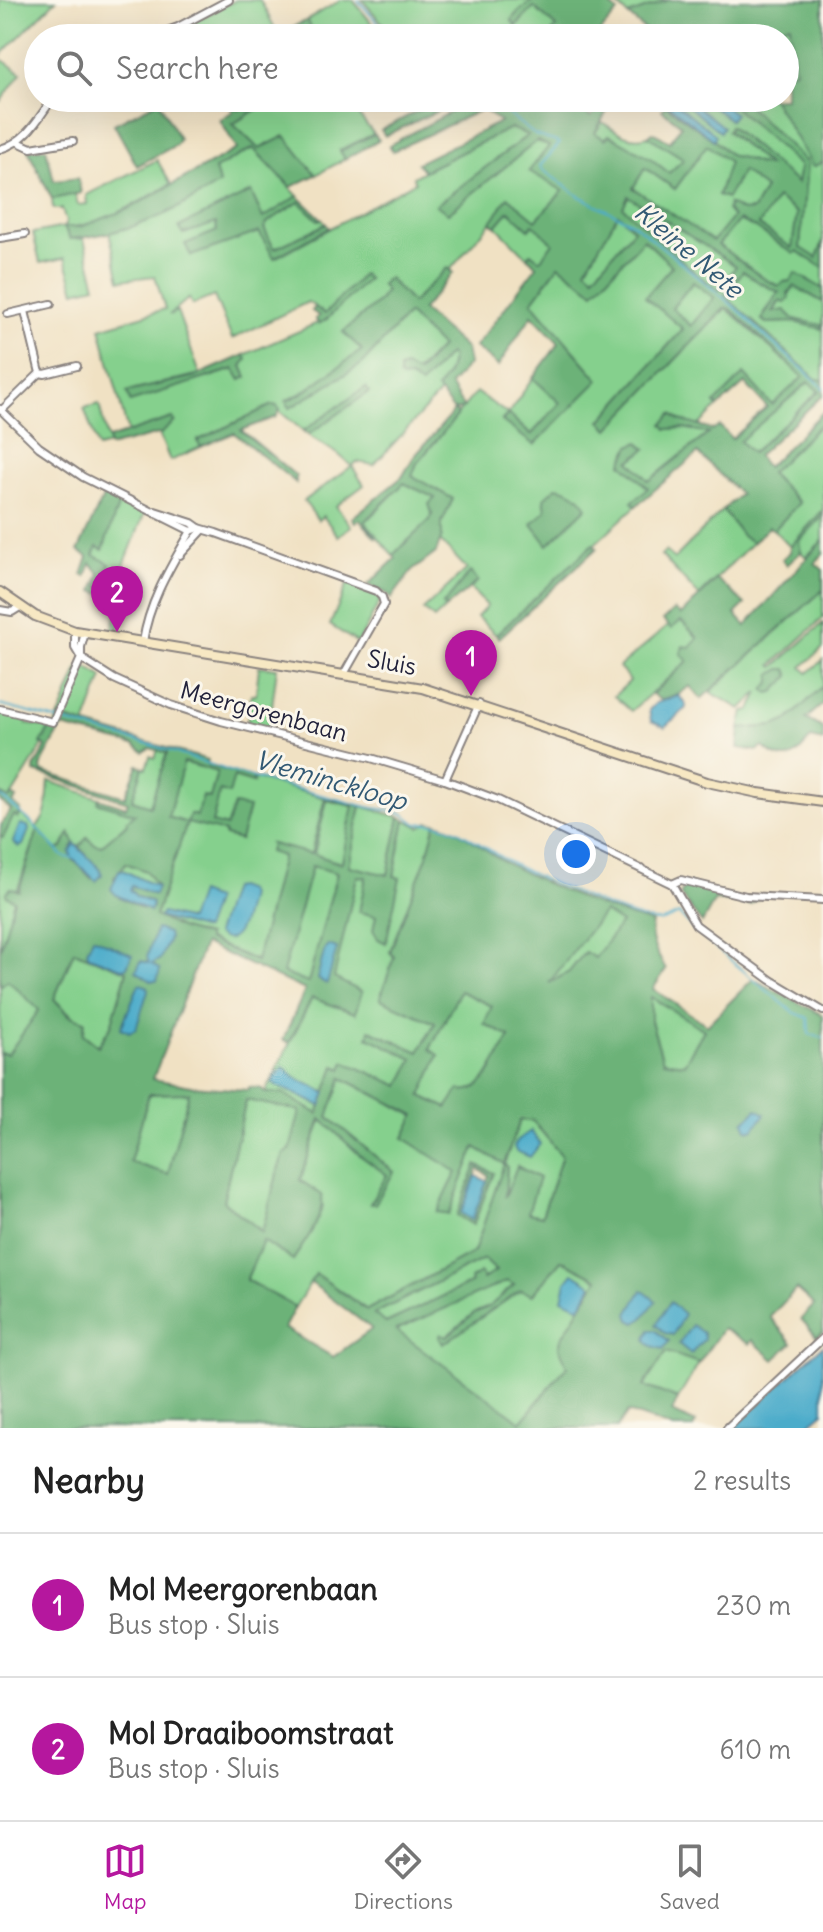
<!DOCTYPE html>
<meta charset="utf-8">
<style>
:root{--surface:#fff;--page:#f6f6f6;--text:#222;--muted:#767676;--line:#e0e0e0;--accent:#b5179e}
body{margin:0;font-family:Delius,sans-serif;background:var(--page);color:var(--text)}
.you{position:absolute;left:576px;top:854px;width:28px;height:28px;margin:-20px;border:6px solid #fff;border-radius:50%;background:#1a73e8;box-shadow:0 0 0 12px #1a73e833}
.badge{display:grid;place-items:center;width:52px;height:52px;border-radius:50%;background:var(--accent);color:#fff;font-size:26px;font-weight:700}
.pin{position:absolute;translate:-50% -66px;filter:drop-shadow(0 2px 4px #0008)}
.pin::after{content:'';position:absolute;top:42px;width:28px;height:24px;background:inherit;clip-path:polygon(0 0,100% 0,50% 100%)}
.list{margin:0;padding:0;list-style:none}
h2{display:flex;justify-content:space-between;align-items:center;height:104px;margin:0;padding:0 32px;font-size:34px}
h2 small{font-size:26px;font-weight:400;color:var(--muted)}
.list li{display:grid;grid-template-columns:52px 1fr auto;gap:24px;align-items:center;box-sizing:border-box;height:144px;padding:0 32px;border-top:2px solid var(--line)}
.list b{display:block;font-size:30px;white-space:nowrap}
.list p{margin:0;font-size:26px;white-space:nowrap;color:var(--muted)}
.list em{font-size:26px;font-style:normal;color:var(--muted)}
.icon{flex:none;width:44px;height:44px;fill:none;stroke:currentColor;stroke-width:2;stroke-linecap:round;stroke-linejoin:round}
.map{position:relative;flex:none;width:823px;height:1428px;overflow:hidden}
.search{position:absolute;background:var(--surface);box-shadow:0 8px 32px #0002;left:24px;right:24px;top:24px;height:88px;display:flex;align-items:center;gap:20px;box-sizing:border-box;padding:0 28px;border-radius:44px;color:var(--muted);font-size:30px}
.sheet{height:392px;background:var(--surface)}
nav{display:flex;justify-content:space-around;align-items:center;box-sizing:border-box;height:112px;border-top:2px solid var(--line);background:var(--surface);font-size:22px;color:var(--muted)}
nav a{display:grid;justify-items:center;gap:4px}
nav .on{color:var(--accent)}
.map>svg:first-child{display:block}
</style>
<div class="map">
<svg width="823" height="1428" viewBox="0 0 823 1428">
<rect width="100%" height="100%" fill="#fbf7ec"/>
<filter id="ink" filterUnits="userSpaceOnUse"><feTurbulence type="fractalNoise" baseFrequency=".0125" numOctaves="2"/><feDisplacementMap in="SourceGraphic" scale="16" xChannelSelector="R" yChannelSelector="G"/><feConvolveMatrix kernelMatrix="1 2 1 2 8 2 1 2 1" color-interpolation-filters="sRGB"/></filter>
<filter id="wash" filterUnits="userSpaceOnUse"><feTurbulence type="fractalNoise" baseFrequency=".006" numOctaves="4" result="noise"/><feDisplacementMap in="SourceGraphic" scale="32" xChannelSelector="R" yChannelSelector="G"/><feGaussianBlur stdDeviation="1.8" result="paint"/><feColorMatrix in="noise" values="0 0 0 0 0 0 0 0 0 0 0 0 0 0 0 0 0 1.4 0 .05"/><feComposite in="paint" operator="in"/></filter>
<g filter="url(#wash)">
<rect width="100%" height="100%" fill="#f0e1c3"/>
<!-- green -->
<g fill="#85d08d" stroke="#547964" stroke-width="2" fill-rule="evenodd">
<polygon points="0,0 56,0 0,56"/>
<polygon points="236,0 260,0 278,34 269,38 183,38 178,30"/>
<polygon points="341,0 353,0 384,38 317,38 307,20"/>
<polygon points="362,0 533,0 518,12 516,26 534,7 557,28 547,38 395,38"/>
<polygon points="612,0 669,0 628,15"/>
<polygon points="790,24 795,70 785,73 785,38 747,38"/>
<polygon points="0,58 21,73 1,101 0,100"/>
<polygon points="275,98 307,98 309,101 315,98 361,98 350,105 374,134 340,150 345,159 316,175 285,136 259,149 233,124"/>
<path d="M657 98H724L800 166 797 184 731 127 728 132 771 167C756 165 746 156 731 156L716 142Z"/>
<polygon points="760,98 772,98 813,166 823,162 823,241 817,258 800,248 807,163 747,105"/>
<path d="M602 122C617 132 630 142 648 136L684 159 669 173 650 158 609 135 605 139 595 133Z"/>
<path d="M510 128 528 135 437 205 448 213 537 141 550 146 563 191 536 220 503 208 450 270 447 268 412 303 388 278 381 285 386 291 378 302 343 332 363 350 300 394 287 400 291 407 362 364 408 314 441 347 410 378 450 354 452 357 447 375 437 389 440 393 374 465 357 462 352 466 364 485 336 506 351 526 338 536 323 516 318 520 304 501 352 466 339 455 308 435 272 405 197 441 201 447 170 461 159 434 175 422 173 418 128 433 100 328 165 309 155 276 120 280 109 231C153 223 181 208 219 184L215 169 253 148 298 196 263 219 251 192 183 234 216 222 217 231 259 232 275 258 415 182 413 177 424 171ZM363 275 327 319 244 355 247 359 242 366 246 376 241 380 235 369 131 401 127 392 200 374 177 311 169 315 189 298 192 305 214 296 232 339 308 302 325 314Z"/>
<polygon points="707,144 730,162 718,195 727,198 742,171 765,189 753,210 742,211 729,204 734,217 713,242 633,188 645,168 675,189"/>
<path d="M157 160 171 184C137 203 104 225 64 228L70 239H84L96 286 75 291 65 258 40 263 33 233 64 227 66 222 62 209H53L52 199 75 194 78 205 87 204 86 195Z"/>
<polygon points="629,196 737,267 719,290 698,275 622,207"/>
<polygon points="777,198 797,213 792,249 759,225"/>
<polygon points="299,202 318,220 322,219 326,224 274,249 264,228 268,222"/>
<polygon points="509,210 529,229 532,224 554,242 540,261 531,253 527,257 496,226"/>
<polygon points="618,214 635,229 594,277 585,270"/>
<polygon points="738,220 756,228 793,253 797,251 823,268 823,289 807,279 784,282 780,287 766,280 718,245"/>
<polygon points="643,239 673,266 646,297 683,329 601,421 609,428 726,308 803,377 772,406 741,379 715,404 718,407 698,426 680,420 673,414 667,429 683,428 709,433 649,481 630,461 646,449 630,446 622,463 648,488 633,502 636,506 496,635 477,617 487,606 470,588 478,581 455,592 443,604 446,608 434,619 423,610 467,569 440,541 442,522 453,499 412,476 417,463 476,392 508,414 533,378 561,403 531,435 508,414 502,420 534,445 598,379 532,302 559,265 594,292"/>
<polygon points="743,271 760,283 779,292 764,313 762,320 766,323 795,322 823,329 823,380 816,379 725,296"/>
<polygon points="693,282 714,298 691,326 671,308"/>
<polygon points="794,286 823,302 823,326 794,319 785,310 773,313 780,301 785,302"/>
<polygon points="809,382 819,391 752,454 739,441"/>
<polygon points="99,404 109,445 98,448 84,408"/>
<polygon points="823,422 823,510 790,547 774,530 799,502 770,473"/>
<polygon points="404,483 436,498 430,520 393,555 365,522"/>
<polygon points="120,500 145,512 119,578 137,585 117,633 112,632 121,595 99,587 110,564 93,556 96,546 103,549"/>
<polygon points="723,510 743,536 753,542 699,596 661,555 666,551 674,559"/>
<polygon points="823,516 823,540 806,557 799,550 799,541"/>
<polygon points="348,582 377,595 380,601 358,643 330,625"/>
<polygon points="823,590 823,618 772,665 774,667 823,623 823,648 802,667 808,673 823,660 823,686 788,720 774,726 740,729 744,711 751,710 759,692 741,709 710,692"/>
<polygon points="681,620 698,638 690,647 688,661 631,711 614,696 630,681 619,667 668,626 671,628"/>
<polygon points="83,665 103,677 85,725 59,717 79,667"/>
<polygon points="259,666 277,668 269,730 247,724 251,694 256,694"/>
<polygon points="0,711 25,718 27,724 50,728 41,743 43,745 9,800 0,794"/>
<polygon points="158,749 167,752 150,806 132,800 143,767 146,768 150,756 155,758"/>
<polygon points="183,762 217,772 210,798 197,816 225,832 225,836 240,840 226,827 211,823 220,790 233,777 253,783 254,778 325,798 311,854 271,844 282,856 257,961 206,939 207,936 182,929 155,916 187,823 168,817"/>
<path d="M49 781 99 798V803L136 813 127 824 101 846 94 844 87 837 80 847 75 844 70 834 63 847 57 850 38 830 14 900 0 951V836L3 837 14 815 18 818 21 814 36 827C49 816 47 798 49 781Z"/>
<polygon points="327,800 353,806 342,863 313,855"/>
<polygon points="361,806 400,817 388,875 349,866"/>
<polygon points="405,819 420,827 428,822 436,823 427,856 390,951 395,957 380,998 435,1023 419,1052 370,1030 414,1059 399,1086 345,1062 343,1069 335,1066 326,1093 293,1077 277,1086 321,1106 318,1114 282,1093 265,1093 312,998 355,1013 333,979 357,876 399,878 394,877"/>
<polygon points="126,863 146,871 157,887 125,871 119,870"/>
<polygon points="312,865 337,873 308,984 282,974"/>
<polygon points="604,912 622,922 594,959 585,952 569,972 547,985"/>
<polygon points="74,951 127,971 111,1026 98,1046 83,1034 85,1027 54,999"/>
<polygon points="8,979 40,1010 8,1054 0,1053 0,986"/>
<polygon points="460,990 492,1006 510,1037 481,1087 467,1092 447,1108 421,1096 439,1055 430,1049"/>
<polygon points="650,996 704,1030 684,1064 663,1061 651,1021"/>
<path d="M342 1078 415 1116 404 1138 458 1172 438 1212 449 1213 475 1147 504 1164 520 1120 533 1121 562 1156 542 1216 528 1213 517 1167 505 1201 507 1166 504 1165 475 1252 367 1310 316 1274 295 1307 246 1280 263 1241 293 1260 311 1232 323 1206 300 1180 322 1119 361 1156 388 1175 370 1203 394 1172 328 1117ZM476 1165 493 1173 474 1224Z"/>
<polygon points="189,1092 168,1175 130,1162 149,1094"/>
<polygon points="246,1100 301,1110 290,1150 279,1167 263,1232 223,1201"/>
<polygon points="484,1259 496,1271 483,1279 480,1273 472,1283 386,1323 373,1314"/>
<polygon points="561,1260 598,1279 559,1347 568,1365 521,1422 395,1330 507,1281 514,1285 489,1307 474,1313 447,1336 443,1343 521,1290 533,1295"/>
<polygon points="666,1351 699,1363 678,1399 644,1386"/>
</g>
<!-- forest -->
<g fill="#6cb278" stroke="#476a5a" stroke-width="2" fill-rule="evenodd">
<polygon points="533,0 605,0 618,12 595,38 547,38 556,27 534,7 516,26 511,20 518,12"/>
<polygon points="669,0 823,0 823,162 813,167 772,98 785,98 785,73 795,70 790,24 747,38 654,38 628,15"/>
<polygon points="307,20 317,38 269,38"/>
<path d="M224 98H229L238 110 259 98H275L233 124 259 149 285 136 316 175 291 187 253 148 215 169 219 184C167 216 131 233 70 239L64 227H80L128 209 237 149 220 120 233 111Z"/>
<polygon points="443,98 465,98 385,136 381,130"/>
<path d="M471 98H576L572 104 591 117 606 98H614L595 133 605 139 609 135 650 158 669 173 684 159 648 136 653 132 670 142 681 125 662 110 665 105 716 142 731 156C745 156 755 165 769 166L727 131 730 126 797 183 800 166 724 98 734 100V98H760L747 105 807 163 800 247 817 258 823 241V268L797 251 794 254 756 228 739 220 718 245 766 280 779 286 784 282 790 281 795 273 823 289V302L794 286 788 293 789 298 785 303 779 301 773 312 785 310 794 319 822 325 823 329 795 322 766 323 762 319 779 292 760 283 743 271 725 296 816 379 823 380V395L757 456 767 467 823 412V422L770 473 799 503 774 530 769 527 753 542 743 537 723 510 740 494 698 453 636 506 632 502 648 488 622 463 630 446 639 442 646 449 630 461 649 481 709 433 683 428 667 429 663 424 672 414 680 420 713 430 720 426 732 439 767 407 745 383 718 407 715 403 744 374 772 405 803 377 731 310 725 308 609 429 601 421 683 329 645 297 672 266 644 239 594 292 559 265 532 302 599 380 534 445 502 421 508 414 531 435 560 403 533 378 559 343 532 315 498 366 475 347 537 266 527 257 530 253 540 260 553 243 533 224 529 229 509 211 496 226 491 222 508 197 536 220 563 191 529 171 549 146 537 141 448 213 436 205 528 135 510 128 424 171 417 163 500 122 483 109 393 151 389 145 472 101ZM707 145 729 162 718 195 727 198 742 171 765 189 753 210 742 211 729 204 727 210 733 217 713 241 633 188 645 168 675 189ZM628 196 736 266 719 290 698 275 623 207ZM777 198 797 213 792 248 759 225ZM618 214 634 229 594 276 586 269ZM693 282 714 298 691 326 672 308ZM808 382 819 391 752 453 740 441Z"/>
<polygon points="159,101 179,139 176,145 137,166 114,124"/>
<polygon points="374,134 379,140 345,159 340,151"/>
<polygon points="46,148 54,181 78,178 81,193 52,199 28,150"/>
<polygon points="251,192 263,218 298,196 322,219 318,220 299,202 268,222 264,228 274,249 326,224 329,228 274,258 259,232 191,256 185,244 217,231 216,223 183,234 179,227"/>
<polygon points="447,268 453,273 422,310 466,349 469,364 450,385 464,408 455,410 458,415 417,463 412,476 453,499 442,522 442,536 436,553 412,571 391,599 386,593 368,585 396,558 393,555 430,520 432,514 429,504 435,498 404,483 365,521 376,538 359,519 355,522 352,518 402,477 413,458 454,411 437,389 447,375 452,357 449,354 421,385 410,378 402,379 399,377 399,369 405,367 418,373 441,347 408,314 362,364 290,408 286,401 301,394 362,350 343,332 378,302 386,291 381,285 388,278 412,303"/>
<polygon points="363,274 368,279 327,319 319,324 315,319 319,316 312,311 315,307 325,314"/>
<polygon points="244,355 247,359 242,366 247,377 241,380 234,369 130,402 127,392 196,376"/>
<polygon points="366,387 369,392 308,435 303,431"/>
<polygon points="272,405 277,406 280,410 276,417 241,430 296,476 296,483 234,433 201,447 197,441"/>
<polygon points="172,418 175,421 162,433 109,447 108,439"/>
<path d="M556 487C571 489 579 495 587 507L548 545 532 524 546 510 544 498Z"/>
<polygon points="105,493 120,500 103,550 97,547 94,555 110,564 99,587 121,594 119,600 93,591 100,574 91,563 86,576 82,575 88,557 78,551"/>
<polygon points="823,510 823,516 799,541 801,552 787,565 782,559 790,552 790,547"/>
<polygon points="823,540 823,554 815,563 823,570 823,590 701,699 690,686 679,694 660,700 652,694 688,661 681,654 683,646 690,647 698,638 681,621 671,629 663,620 674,610 681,615 717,579 745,604 735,614 746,626"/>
<polygon points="593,544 597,548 499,638 496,635"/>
<polygon points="470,572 478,581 446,608 443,605"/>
<polygon points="781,669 787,669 790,676 774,692 768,693 764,689 771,682 771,675"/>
<path d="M823 686V704L806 719 823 728V741L811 738C795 758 786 767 763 747L757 751 738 748 740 729 774 726 788 720Z"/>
<path d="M59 717 208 760 207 765 254 778 253 783 234 777 229 794 220 791 212 823 226 827 234 805 249 808 240 840 225 836V832L187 823 155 916 182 929 207 936V940L256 961 282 856 269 852 271 844 311 854 325 798 361 806 349 866 388 875 400 817 405 819 394 876 400 878 386 943 378 939 373 930 376 916 359 912 366 877 357 876 334 978 362 992 355 1013 312 998 289 1043 283 1040 305 990 204 944 153 1079 191 1086 248 1090 249 1087 262 1089 265 1093H282L318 1114 335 1066 342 1069 345 1062 400 1086 413 1059 368 1037 370 1030 419 1052 435 1023 380 999 394 957 390 952 427 856 436 823C466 830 485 852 512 866 556 889 604 909 652 923 648 939 658 956 666 969L653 989 707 1025 753 979 823 1015V1332L817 1337 801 1319 814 1305 796 1289 770 1317 792 1343 774 1360 752 1340 749 1344 723 1328 699 1363 666 1352 644 1386 678 1399 672 1412 696 1423 693 1428H673L628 1412 617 1428H0V1053L8 1054 39 1010 8 980 0 986V951L14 900 6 895V892L11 888 19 891 38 829 57 850 63 847 70 833 75 844 72 847V858L91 878 93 863 80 847 87 837 94 844 101 846 127 824V820L135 814 98 802 99 798 126 807 128 802 35 772 34 768 46 747 41 743 50 728H54ZM62 727 134 745 144 752 150 748 167 753 150 806 132 800 143 767 138 765 125 797 43 772 41 769 42 763ZM184 762 217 772 210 798 203 796 197 816 190 814 187 823 168 817ZM327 800 353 806 342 862 339 863 314 854ZM126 863 146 871 157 887 154 894 132 886 130 890 137 897 150 901 152 907 142 909 116 895 114 877ZM312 866 337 873 308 983 283 973ZM604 912 621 923 595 958 585 952 569 972 549 983ZM74 951 127 971 111 1026 98 1046 83 1034 85 1021 70 1016 54 999ZM460 991 492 1006 484 1024 510 1037C497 1056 486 1096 459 1090L447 1108 421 1096 439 1055 430 1049ZM651 997 704 1030 684 1064 663 1061 651 1021ZM342 1078 415 1115 404 1138 457 1172 437 1212 449 1214 475 1147 504 1164 474 1252 367 1310 316 1274 310 1282 372 1329 333 1357 284 1328 295 1307 246 1280 263 1241 293 1260C305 1241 324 1219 322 1195L300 1180 321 1119 361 1156 387 1175 370 1204H375L394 1172 328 1117ZM189 1093 168 1174 130 1162 149 1094ZM246 1100 300 1111 290 1150 284 1154 279 1167 262 1232 223 1201ZM520 1120 533 1121 562 1156 542 1216 528 1213 539 1178 517 1166 505 1197 507 1166 504 1164ZM484 1259 496 1271 483 1279 480 1273 470 1279 471 1283 386 1323 374 1314ZM561 1260 598 1279 561 1339 559 1347 567 1366 521 1422 396 1330 507 1281 514 1285 489 1307 474 1313 447 1336 441 1334 439 1337 443 1344 521 1290 532 1295Z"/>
<polygon points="0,794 9,799 12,795 17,798 13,803 21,810 18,818 14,815 3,838 0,836 1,825 11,810 0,801"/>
<polygon points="686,885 733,898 756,901 750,905 715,900 702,923 680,895"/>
<path d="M476 1165 494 1173 473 1225 457 1215ZM478 1169 489 1175 472 1219 461 1213Z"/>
</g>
<!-- water -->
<g fill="#4bacca" stroke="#366782" stroke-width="2">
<polygon points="659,98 669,98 716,135 714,140"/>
<polygon points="678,98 687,98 723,127 720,132"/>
<polygon points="702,98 714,98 735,114 730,120"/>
<polygon points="679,696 686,704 686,708 665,727 651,721 649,710 656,703"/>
<polygon points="20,824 28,826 29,830 23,845 19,847 13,842"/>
<polygon points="75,844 100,869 102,875 96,881 72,858 70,852"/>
<polygon points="119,870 125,871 157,887 154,895 132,886 130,890 137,897 152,903 150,911 116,895 111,889"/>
<path d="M237 887 247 891 249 895C245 911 239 954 216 934L231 888Z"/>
<polygon points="199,893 215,899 204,930 159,917 162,913 189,920"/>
<polygon points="156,929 168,933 169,939 160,959 152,964 160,970 157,981 151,981 136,971 141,961 149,963 147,957"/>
<polygon points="93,937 132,955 127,967 124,969 89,956 87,951"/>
<polygon points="328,945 337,948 327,984 317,979 325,948"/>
<polygon points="139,984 147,986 148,990 136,1029 129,1032 121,1028"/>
<polygon points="284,1067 294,1077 326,1093 321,1106 273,1084 274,1078"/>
<polygon points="757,1109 765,1114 753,1130 747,1129 744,1122"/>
<polygon points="531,1131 540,1144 530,1157 516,1151 514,1147 518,1140"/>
<polygon points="476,1176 487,1181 472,1220 461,1213"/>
<polygon points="573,1273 592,1285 580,1307 562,1299 566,1282"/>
<polygon points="642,1290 656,1301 642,1319 636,1323 630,1320 628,1314"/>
<polygon points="670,1302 684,1314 673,1335 665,1333 656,1325"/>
<polygon points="692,1325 703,1333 704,1339 691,1354 679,1344"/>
<path d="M650 1330H655L669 1341 663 1349C656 1347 648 1347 646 1338Z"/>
<polygon points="823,1345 823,1412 804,1428 734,1428"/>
</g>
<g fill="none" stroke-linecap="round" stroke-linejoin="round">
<!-- stream -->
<g stroke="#4bacca" stroke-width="2">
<polyline points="358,0 391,38"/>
<path d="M487 98 535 135 560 143 540 166 543 170 579 196 634 224 743 314C766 341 798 362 823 388"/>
<path d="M0 705 152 745 236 773 368 807 394 811 404 814 417 824C450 818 478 844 506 860 528 873 642 925 662 921 668 920 674 916 679 914L693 929 793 1012 808 1018 809 1034 823 1038"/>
<polyline points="0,796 28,819 64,857 72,858"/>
</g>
</g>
</g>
<g filter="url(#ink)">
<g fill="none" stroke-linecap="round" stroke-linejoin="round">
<defs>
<g id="street">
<polyline points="148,38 178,27 229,0"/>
<polyline points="18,142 31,148 73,141"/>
<path d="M0 149C26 142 38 119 53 98"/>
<polyline points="0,238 25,234"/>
<polyline points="8,314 51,304"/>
<polyline points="40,373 45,374 77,366"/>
<polyline points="0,409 39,447 83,477 191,531 199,528 216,533 376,591 382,597 384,604 344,674"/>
<polyline points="2,410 40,373 25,311"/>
<polyline points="155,511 192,523 199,528"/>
<polyline points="180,555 203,530"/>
<polyline points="0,610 12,612 20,607"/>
<polyline points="75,631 75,648 81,658 114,679 171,705 221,721 371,758 445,780 498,800 672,884 681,880 746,896 823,900"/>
<path d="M143 642C149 601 171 566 191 531"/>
<polyline points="0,709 53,722 81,658 81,647 85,633"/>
<polyline points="445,780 479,704"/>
<polyline points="672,884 696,925 771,980 823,1011"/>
<polyline points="727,1428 823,1338"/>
</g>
<polyline id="secondary" points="0,592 35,616 75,631 423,688 707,782 758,793 823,802"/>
</defs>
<!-- street casing -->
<use href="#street" stroke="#89827f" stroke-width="10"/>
<!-- secondary casing -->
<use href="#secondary" stroke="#89827f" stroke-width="12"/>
<!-- street -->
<use href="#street" stroke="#fff" stroke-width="6"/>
<!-- secondary -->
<use href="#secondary" stroke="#f7e8c3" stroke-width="8"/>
</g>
</g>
<g text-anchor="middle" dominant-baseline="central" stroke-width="6" stroke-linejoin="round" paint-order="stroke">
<!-- street labels -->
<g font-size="24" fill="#22223b" stroke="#fbf7ec">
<text transform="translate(392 662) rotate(10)">Sluis</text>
<text transform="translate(264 711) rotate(15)">Meergorenbaan</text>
</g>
<!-- water labels -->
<g font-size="26" font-style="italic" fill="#325974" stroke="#fbf7ec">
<text transform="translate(689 250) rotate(40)">Kleine Nete</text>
<text transform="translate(331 780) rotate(16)">Vleminckloop</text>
</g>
</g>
</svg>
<div class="you"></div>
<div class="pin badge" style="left:471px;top:696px">1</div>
<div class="pin badge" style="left:117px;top:632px">2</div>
<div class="search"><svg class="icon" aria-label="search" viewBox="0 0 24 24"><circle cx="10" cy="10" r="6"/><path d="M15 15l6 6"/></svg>Search here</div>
</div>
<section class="sheet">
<h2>Nearby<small>2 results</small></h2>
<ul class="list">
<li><span class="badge">1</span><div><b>Mol Meergorenbaan</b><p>Bus stop · Sluis</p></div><em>230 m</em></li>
<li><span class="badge">2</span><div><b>Mol Draaiboomstraat</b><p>Bus stop · Sluis</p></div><em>610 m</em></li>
</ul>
</section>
<nav>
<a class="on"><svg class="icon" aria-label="map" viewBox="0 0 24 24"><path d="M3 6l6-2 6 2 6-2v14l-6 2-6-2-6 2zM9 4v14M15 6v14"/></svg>Map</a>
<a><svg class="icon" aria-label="directions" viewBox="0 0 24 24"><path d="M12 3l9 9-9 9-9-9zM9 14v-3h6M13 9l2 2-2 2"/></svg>Directions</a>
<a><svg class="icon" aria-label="saved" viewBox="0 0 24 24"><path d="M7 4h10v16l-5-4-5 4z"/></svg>Saved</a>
</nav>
